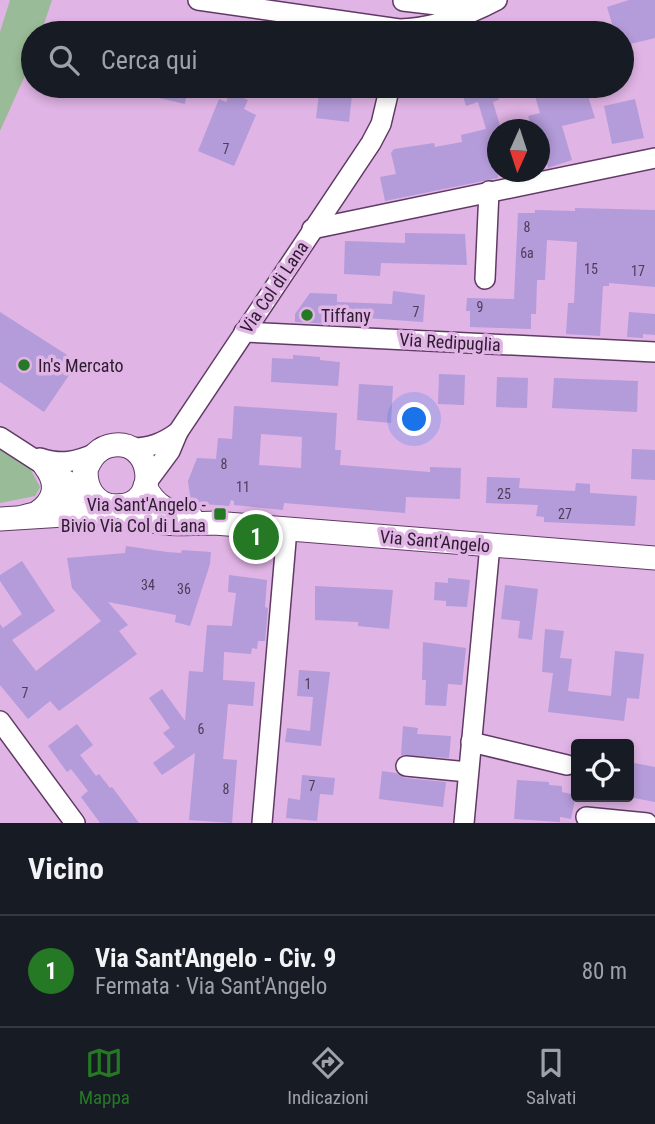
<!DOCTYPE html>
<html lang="it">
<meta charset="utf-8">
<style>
:root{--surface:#171b24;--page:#242831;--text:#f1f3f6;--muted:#9ea1a6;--line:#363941;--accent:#257924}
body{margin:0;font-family:"Roboto Condensed",sans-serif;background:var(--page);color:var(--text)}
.controls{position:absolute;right:21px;bottom:21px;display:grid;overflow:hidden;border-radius:7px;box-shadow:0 4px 10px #0003}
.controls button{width:63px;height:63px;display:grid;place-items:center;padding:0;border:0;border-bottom:2px solid var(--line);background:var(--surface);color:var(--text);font:35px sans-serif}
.compass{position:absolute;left:487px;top:119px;width:63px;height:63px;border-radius:50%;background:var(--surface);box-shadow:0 4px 10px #0003;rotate:183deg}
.you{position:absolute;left:415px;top:420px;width:24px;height:24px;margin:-18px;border:5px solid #fff;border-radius:50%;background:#1a73e8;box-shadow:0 0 0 10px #1a73e833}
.badge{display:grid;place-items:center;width:46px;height:46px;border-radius:50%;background:var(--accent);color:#fff;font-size:23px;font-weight:700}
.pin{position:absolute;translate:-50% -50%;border:4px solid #fff;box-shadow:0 2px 7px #0006}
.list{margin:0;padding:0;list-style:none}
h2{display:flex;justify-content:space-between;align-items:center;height:91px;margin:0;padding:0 28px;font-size:30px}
h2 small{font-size:23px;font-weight:400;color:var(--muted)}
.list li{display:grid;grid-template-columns:46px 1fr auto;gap:21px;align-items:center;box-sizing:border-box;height:112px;padding:0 28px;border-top:2px solid var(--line)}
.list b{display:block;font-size:26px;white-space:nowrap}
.list p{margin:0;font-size:23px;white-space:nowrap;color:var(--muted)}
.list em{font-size:23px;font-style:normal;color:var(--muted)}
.icon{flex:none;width:38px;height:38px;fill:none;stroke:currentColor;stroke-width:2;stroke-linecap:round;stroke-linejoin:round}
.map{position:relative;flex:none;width:655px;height:823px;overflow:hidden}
.search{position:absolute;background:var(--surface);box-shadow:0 4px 10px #0003;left:21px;right:21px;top:21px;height:77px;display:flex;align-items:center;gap:18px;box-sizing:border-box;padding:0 24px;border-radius:38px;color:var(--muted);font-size:26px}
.sheet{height:203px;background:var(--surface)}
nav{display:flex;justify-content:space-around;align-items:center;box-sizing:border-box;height:98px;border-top:2px solid var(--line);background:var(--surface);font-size:19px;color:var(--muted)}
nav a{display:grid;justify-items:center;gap:4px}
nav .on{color:var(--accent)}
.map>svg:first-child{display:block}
</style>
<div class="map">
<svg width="655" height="823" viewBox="0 0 655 823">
<rect width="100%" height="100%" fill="#e0b4e5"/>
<!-- green -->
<g fill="#99bb97">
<polygon points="10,0 52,0 41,33 33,33 32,60 0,131 0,32"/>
<polygon points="0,449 28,465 40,487 35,496 0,503"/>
</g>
<!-- building -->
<g fill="#b49bd9" fill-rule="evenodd">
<polygon points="629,0 655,0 655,38 622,46 622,33 615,33 607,7"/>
<polygon points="157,86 188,86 185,104 155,97"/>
<polygon points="320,86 353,86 349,122 316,118"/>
<polygon points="460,86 495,86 499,100 493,102 501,129 498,130 498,178 385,201 380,177 396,174 391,153 394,149 434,143 435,147 462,142 461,135 486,129 478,102 466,106"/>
<polygon points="532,86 585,86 595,118 562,126 572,160 548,168 540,130 532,129 528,116 540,113"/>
<polygon points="230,92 248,100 244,109 256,115 234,166 198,151 219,99 226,102"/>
<polygon points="635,99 644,138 612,144 604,106"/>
<polygon points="575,208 655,210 655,287 609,283 609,286 603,286 600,336 566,334 568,303 574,303 577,242 547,240 545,280 537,280 536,314 531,314 531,329 470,327 470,311 466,311 467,298 514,299 518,213 535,213 535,210 575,211"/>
<polygon points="405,233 465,234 467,265 381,263 380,276 344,274 345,241 405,243"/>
<polygon points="393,291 425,295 423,322 367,318 367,326 295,322 295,314 310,293 337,294 337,302 392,304"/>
<polygon points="0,312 78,362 44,412 0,382"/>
<polygon points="629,312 655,314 655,335 643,334 643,338 627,337"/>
<polygon points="293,355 320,357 320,360 340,362 338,386 271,382 272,358 293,359"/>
<polygon points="439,374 465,375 464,405 438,404"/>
<polygon points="497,377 528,378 527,408 496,407"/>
<polygon points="554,378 638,381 637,412 552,408"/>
<polygon points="359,384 393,386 391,423 357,420"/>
<path d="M234 406 337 413 335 450H341L340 465 430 472V467L461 468 460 499 406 497 405 513 284 503 283 510 234 505V501L231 500 229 506 191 503 188 481 197 458 216 459 218 438 232 439ZM261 434 302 437 301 468 259 465Z"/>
<polygon points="632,449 655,450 655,480 631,479"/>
<polygon points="487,477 520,478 519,488 575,491 576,483 590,484 590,493 637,496 635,526 544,522 544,517 536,516 538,505 486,503"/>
<polygon points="126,546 167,552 181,553 182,550 211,552 210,564 190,626 175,622 176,615 108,602 128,625 119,631 137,654 59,711 50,701 28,719 0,685 0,624 3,628 22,614 0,581 0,575 22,561 55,611 12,640 36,671 101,621 72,588 67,558 125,553"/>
<polygon points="229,575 267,580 265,607 268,608 265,641 258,641 257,649 252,648 251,654 224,652 223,680 255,682 253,706 228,704 223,759 237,760 232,823 189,820 195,753 162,775 153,763 175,747 163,733 170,728 149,698 162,689 185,721 189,671 203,672 207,625 232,626 236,593 228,592"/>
<polygon points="448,578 470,580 467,607 446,606 446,601 434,600 435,582 448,583"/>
<polygon points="505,585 538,589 532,640 518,638 520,621 501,619"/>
<polygon points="315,586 393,590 389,629 358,626 358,622 315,620"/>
<polygon points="545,629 564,631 560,658 572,659 568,691 611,696 615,651 644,654 639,699 627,698 624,721 548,712 553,673 542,672"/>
<polygon points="423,642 466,648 462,685 448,684 446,706 425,705 426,680 422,680"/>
<polygon points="299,670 330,672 321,746 285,742 287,728 310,731 313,697 297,696"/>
<polygon points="77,724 93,745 80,755 96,776 99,774 110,788 112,787 139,823 100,823 81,797 88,791 71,769 67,772 48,746"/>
<polygon points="403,726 418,728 417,734 451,736 449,758 401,755"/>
<polygon points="629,762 655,767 655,802 629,797"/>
<polygon points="382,771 396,773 405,778 446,782 443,807 379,799"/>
<polygon points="302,775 335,778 333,795 320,794 317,821 286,818 288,798 300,800"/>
<polygon points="517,780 549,782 549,785 562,786 562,792 576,795 571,819 560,817 560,822 514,819"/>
</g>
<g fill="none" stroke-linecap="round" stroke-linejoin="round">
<defs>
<g id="minor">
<path d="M198 0 399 29C433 28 467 16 497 0L437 5 403 1"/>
<polyline points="312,229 655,158"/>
<polyline points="485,279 489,191"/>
<polyline points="244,332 655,352"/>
<polyline points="0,437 90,495"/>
<path d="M131 448C150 448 163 443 178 432"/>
<path d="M40 458C61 465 76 462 96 453"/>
<polyline points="147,482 170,451 178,432 371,143 381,124 390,86"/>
<polyline points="0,721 75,823"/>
<polyline points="471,742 567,765"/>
<polyline points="406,766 468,772"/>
<polyline points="586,817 647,823"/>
<polyline points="262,823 287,529"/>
<polyline points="464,823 490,545"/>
</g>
<g id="tertiary">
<path d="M145 486C155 507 169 512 191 517"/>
<path d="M121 506C148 528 181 524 214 523L655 558"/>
<path d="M37 513C55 501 59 484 45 466"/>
<path d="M23 517C38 512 56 512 69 501 86 486 83 453 109 446 153 435 162 505 118 506 95 507 83 486 87 465"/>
<polyline points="0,519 96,513 118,506"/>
</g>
</defs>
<!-- minor casing -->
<use href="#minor" stroke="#603a65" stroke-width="22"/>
<!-- tertiary casing -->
<use href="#tertiary" stroke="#603a65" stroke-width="25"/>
<!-- minor -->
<use href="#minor" stroke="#fff" stroke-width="19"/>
<!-- tertiary -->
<use href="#tertiary" stroke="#fff" stroke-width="23"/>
</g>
<!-- markers -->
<g fill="#257924" stroke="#e0b4e5" stroke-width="2.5">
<circle cx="307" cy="315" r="7"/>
<circle cx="24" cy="365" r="7"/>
<rect x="213" y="507" width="14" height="14" rx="3.5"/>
</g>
<g text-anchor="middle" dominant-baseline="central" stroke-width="7" stroke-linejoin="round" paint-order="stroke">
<!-- number labels -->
<g font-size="14" fill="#4f3c5a">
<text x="226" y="149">7</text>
<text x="527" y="227">8</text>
<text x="527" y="253">6a</text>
<text x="591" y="269">15</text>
<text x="638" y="271">17</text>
<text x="480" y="307">9</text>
<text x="416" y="312">7</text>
<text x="224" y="464">8</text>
<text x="243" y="487">11</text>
<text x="504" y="494">25</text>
<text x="565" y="514">27</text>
<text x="148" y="585">34</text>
<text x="184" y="589">36</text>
<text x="308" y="684">1</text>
<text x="25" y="693">7</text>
<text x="201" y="729">6</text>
<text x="312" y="786">7</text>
<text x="226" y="789">8</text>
</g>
<!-- street labels -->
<g font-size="18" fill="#2d1c2f" stroke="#e0b4e5">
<text transform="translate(274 287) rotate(-56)">Via Col di Lana</text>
<text transform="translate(450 342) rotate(3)">Via Redipuglia</text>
<text transform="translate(435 541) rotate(5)">Via Sant'Angelo</text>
</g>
<!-- poi labels -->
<g font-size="18" fill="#2d1c2f" stroke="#e0b4e5" text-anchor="start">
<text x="321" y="315">Tiffany</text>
<text x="38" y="365">In's Mercato</text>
<text x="206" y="504" text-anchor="end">Via Sant'Angelo -<tspan x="206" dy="21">Bivio Via Col di Lana</tspan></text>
</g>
</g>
</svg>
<div class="controls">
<button><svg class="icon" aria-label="locate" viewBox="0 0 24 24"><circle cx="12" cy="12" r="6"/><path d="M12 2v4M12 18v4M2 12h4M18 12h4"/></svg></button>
</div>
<svg class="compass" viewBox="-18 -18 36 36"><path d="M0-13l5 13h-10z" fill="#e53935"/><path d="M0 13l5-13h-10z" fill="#9ea1a6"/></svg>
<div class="you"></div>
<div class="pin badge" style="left:256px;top:537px">1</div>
<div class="search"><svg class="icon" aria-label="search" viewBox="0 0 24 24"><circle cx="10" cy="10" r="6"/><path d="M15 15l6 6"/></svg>Cerca qui</div>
</div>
<section class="sheet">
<h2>Vicino<small></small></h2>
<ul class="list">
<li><span class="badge">1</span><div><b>Via Sant'Angelo - Civ. 9</b><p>Fermata · Via Sant'Angelo</p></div><em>80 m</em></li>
</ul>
</section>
<nav>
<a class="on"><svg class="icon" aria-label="map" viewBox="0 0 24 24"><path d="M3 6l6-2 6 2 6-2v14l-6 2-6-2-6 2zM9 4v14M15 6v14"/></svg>Mappa</a>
<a><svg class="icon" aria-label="directions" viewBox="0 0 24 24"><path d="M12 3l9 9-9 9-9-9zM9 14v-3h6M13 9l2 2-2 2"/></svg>Indicazioni</a>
<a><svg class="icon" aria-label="saved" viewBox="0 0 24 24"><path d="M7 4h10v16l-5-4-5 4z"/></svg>Salvati</a>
</nav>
